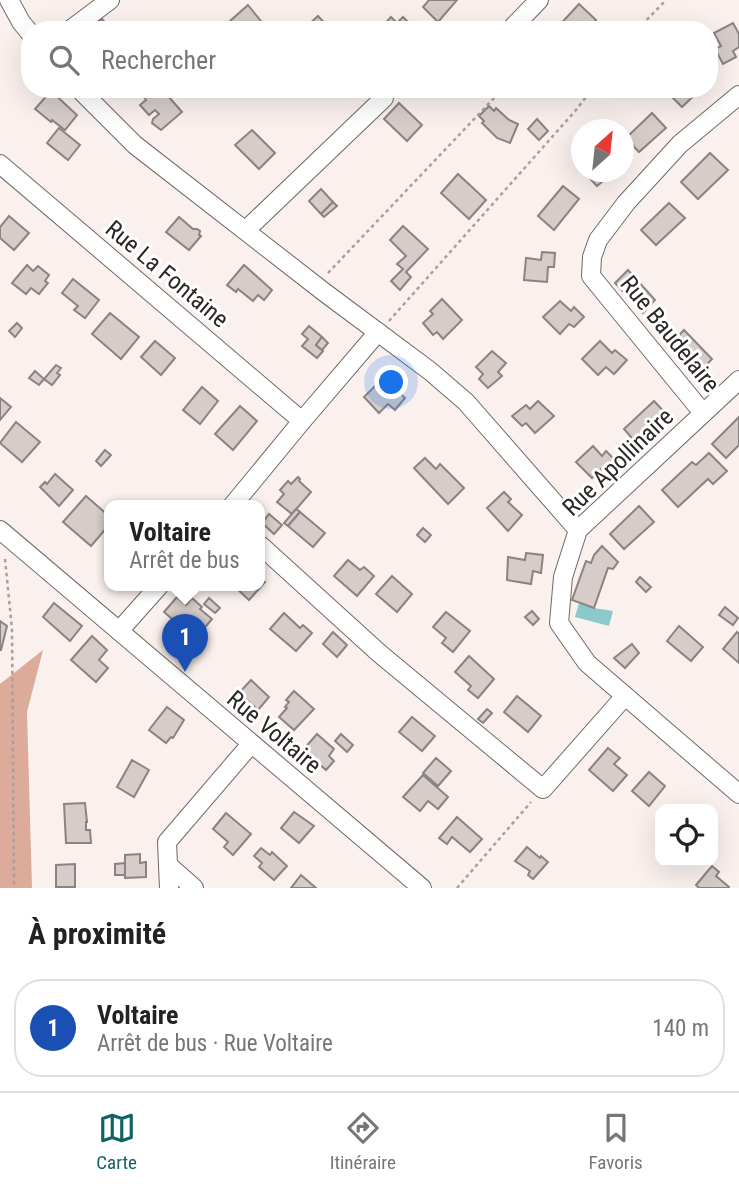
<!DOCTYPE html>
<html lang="fr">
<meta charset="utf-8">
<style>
:root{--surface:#fff;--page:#f2f2f2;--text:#222;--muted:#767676;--line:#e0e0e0;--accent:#116265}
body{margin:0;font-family:"Roboto Condensed",sans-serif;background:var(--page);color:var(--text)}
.controls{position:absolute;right:21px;bottom:21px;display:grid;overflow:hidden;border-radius:14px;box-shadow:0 7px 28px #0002}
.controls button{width:63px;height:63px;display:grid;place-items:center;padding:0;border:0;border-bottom:2px solid var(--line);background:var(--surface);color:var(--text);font:35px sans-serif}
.compass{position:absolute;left:571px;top:119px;width:63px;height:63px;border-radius:50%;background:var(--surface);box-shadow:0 7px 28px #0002;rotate:27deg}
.you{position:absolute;left:392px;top:383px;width:24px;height:24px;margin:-18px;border:5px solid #fff;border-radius:50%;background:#1a73e8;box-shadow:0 0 0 10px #1a73e833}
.badge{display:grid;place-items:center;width:46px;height:46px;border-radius:50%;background:var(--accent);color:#fff;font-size:23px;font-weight:700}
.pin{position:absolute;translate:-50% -58px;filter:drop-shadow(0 2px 4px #0008)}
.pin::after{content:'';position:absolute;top:37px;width:24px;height:21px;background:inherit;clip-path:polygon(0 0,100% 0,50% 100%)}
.popup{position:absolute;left:104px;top:500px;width:161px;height:91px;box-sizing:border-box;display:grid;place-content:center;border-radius:14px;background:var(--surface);filter:drop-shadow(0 2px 5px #0005);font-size:23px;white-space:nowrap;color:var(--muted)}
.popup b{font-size:26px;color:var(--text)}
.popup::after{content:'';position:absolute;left:50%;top:100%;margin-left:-14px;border:14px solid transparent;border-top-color:var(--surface)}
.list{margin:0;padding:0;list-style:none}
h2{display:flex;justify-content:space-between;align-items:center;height:91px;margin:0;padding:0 28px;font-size:30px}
h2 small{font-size:23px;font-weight:400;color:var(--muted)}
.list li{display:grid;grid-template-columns:46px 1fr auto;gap:21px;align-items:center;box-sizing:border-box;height:98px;margin:0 14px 14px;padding:0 14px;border:2px solid var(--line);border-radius:28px}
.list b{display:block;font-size:26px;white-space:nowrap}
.list p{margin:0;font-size:23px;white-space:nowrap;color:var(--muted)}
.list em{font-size:23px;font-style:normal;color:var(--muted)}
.icon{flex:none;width:38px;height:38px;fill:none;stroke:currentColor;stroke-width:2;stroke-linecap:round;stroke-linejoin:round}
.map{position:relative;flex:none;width:739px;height:888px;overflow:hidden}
.search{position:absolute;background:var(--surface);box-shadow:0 7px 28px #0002;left:21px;right:21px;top:21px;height:77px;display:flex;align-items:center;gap:18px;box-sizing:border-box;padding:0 24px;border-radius:28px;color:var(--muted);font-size:26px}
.sheet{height:203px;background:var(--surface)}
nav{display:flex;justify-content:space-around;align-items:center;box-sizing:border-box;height:98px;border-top:2px solid var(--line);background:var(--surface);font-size:19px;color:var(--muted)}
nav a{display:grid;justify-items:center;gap:4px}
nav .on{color:var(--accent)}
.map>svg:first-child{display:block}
</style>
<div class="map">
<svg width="739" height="888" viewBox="0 0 739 888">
<rect width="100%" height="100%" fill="#faf1ee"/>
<!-- forest -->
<polygon fill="#dcab9a" points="43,650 27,712 32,888 0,888 0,684"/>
<!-- water -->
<polygon fill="#8cc9cc" points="579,603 594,608 613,611 609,626 575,617"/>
<!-- building -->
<g fill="#d6cdca" stroke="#8b8381" stroke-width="2">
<polygon points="429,0 457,0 438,22 423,7"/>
<polygon points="579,4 596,20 587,30 555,30"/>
<polygon points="248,5 268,30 245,30 243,27 239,30 235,30 229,22"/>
<polygon points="318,16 331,30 308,30 306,27"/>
<polygon points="391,17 397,23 403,17 416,30 379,30"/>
<polygon points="102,19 111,30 88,30"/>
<polygon points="733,23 739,34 739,47 733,51 736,57 723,64 715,49 721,46 714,33"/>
<polygon points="153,89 162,89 182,112 161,130 152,123 153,119 159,114 155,110 149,115 140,105 146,100 144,97"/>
<polygon points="668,89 701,89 682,107 666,91"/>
<polygon points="51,91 77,115 65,130 52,120 51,122 35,109"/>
<polygon points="399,103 422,125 407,141 384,119"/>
<polygon points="489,106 494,111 496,108 509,120 518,124 510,143 497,138 482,123 484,121 479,116"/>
<polygon points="652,113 666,128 639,152 626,138"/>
<polygon points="537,119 548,131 539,140 528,129"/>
<polygon points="59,128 80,145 68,160 47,143"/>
<polygon points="252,130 275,153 259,169 235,145"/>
<polygon points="710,153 728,170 698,199 681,182"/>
<polygon points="584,172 621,172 614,178 610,175 597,186"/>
<polygon points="458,174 486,200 469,219 441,193"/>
<polygon points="563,186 579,199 554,230 538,216"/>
<polygon points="321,189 333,202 321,214 309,201"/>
<polygon points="333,202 337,206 324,217 321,214"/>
<polygon points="669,203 685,218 656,245 641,230"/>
<polygon points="9,216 29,233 14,250 0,238 0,227"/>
<polygon points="179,217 193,229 197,229 200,231 199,235 201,236 189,250 166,232"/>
<polygon points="403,226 428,249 406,272 411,277 400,290 391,281 403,269 397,264 406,256 390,240"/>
<polygon points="542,252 555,253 554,267 548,267 547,282 524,280 526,258 541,260"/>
<polygon points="27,265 33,271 38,266 49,275 45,281 48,283 39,294 31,288 26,294 12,283"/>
<polygon points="244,265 272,290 264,300 258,295 253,301 238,289 236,292 227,285"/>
<polygon points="628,270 655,300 643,313 615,283"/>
<polygon points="73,279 99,300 85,318 74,310 78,306 62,293"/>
<polygon points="442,299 462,320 443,339 437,332 433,335 423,323 433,314 430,311"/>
<polygon points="560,301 571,311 574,307 584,317 574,327 569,324 560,334 543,317"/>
<polygon points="110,313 139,337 121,359 92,334"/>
<polygon points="17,323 22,328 15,337 9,331"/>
<polygon points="309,326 322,337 316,345 323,351 317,358 302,346 308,339 302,334"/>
<polygon points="684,330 712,359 698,374 670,344"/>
<polygon points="322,337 328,343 322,350 316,345"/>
<polygon points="155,341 175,358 161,375 141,357"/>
<polygon points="600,341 612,353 615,350 627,360 614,374 606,367 598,375 582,359"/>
<polygon points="492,351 506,363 498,372 502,376 488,388 479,379 483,374 476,367"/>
<polygon points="56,365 61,368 57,373 60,375 52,385 44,379"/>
<polygon points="35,371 44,379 39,385 29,378"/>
<polygon points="384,377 405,398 395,410 388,404 379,413 364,397"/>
<polygon points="202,387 218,401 200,424 183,410"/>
<polygon points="0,398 11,407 0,420"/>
<polygon points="538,401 554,416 535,433 526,423 522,426 512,416 526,405 530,409"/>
<polygon points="654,401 668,416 637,444 624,429"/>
<polygon points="240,406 257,421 233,450 215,434"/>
<polygon points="739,417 739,445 726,458 712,444"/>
<polygon points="16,422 40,442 22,462 0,443"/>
<polygon points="593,446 602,456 606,451 617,462 605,473 601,469 592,478 576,462"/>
<polygon points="105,450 111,455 101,466 96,461"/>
<polygon points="709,453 727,471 713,484 708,479 678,507 662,490 692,462 696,465"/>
<polygon points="425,458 436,469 440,464 464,488 448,504 414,468"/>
<polygon points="55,474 73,490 59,506 40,487 45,482 47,484"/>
<polygon points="298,477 300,479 299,481 311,492 292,514 277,502 284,494 280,490 288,481 291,484"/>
<polygon points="504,492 511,499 508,502 522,515 508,531 487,508"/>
<polygon points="86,496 110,517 110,524 91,546 63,522"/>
<polygon points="639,506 654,522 624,549 610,534"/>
<polygon points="296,509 300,512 288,526 284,523"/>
<polygon points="300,512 325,533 313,547 288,526"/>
<polygon points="269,514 282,525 274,534 262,523"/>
<polygon points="423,528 431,535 425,542 417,535"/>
<polygon points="602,546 618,562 613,569 608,568 594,608 572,600 586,561 591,563 594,555"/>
<polygon points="526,553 543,555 541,573 533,571 531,584 507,580 508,557 525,560"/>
<polygon points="348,560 360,570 364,567 374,576 357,596 334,576"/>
<polygon points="392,576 412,594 397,612 376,594"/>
<polygon points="640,577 651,587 646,592 636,582"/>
<polygon points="260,578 265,582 249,600 234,586 260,586"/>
<polygon points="177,597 186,605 192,598 202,607 200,609 212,619 201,632 193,625 187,632 164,612"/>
<polygon points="209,598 220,608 215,613 204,604"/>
<polygon points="54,603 82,626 70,641 43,617"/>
<polygon points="725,607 738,618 733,625 719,615"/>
<polygon points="532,611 539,619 533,625 525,617"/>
<polygon points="446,612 470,631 453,652 442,643 446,638 433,627"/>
<polygon points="284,613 300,628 303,625 312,633 296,651 270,629"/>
<polygon points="0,621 7,626 1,650 0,650"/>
<polygon points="679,626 703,647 691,661 667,641"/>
<polygon points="333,632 347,645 337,657 323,644"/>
<polygon points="737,632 739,634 739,663 723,649"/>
<polygon points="92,636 107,650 99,660 108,668 96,682 71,660"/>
<polygon points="632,644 639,653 625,668 614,658"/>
<polygon points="469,656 494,679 478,698 468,690 471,686 455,672"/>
<polygon points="251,680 269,697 258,710 239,693"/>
<polygon points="294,691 314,709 294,730 279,717 287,708 285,707 289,702 286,700"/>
<polygon points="517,696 541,716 528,732 504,712"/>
<polygon points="167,707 184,720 173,738 171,737 166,743 149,730"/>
<polygon points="487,709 492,713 483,723 478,719"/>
<polygon points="412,717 435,736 422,751 399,732"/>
<polygon points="317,734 334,749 329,756 334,761 326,770 303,750"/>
<polygon points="341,734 353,745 347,752 335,741"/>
<polygon points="608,748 620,758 614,764 627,775 613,791 589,770"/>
<polygon points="436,758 451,771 438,786 423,773"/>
<polygon points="132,760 149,770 134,797 117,787"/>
<polygon points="649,772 665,786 649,806 632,791"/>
<polygon points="423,775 448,797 438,809 428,801 420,811 403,797"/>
<polygon points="85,803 87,822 86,822 86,830 90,830 91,843 66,843 64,804"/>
<polygon points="294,812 314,826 299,843 281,828"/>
<polygon points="226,813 251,834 233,855 224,847 228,842 213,829"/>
<polygon points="457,817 482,839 470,852 452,837 447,844 439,838"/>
<polygon points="527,847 540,858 541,856 548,862 533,879 528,875 530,871 515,861"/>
<polygon points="261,848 270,855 272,852 287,866 274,880 259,867 262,863 254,856"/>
<polygon points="140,854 140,863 146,862 146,877 125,878 125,855"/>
<polygon points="125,863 125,875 115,875 115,864"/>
<polygon points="75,864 75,887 56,887 56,865"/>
<polygon points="712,866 719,872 716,876 729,887 729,888 699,888 696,885"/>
<polygon points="301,875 316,888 291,888"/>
</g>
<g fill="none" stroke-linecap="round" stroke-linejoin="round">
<defs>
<g id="street">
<polyline points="9,0 21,22 30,33"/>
<polyline points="70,30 110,0"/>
<polyline points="510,30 539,0"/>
<polyline points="79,89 135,145 324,292 430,371 466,402 578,530"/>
<polyline points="0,164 302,421"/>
<polyline points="246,230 384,98"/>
<polyline points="739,380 578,530 563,577 559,623 587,663 739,794"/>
<polyline points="703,413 591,276 592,257 598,240 626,203 680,144 739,95"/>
<polyline points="232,506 302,421 378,332"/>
<polyline points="0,530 422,888"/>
<polyline points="260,545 379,653 543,789 625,696"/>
<polyline points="119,631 159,586"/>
<polyline points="168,865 194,888"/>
<polyline points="169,888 167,842 251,744"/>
</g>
</defs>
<!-- street casing -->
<use href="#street" stroke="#706966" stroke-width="20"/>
<!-- path -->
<g stroke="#a7a09e" stroke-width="2.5" stroke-dasharray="3.5 3.5" stroke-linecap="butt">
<polyline points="637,30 666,0"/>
<polyline points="328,273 496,96 490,89"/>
<polyline points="389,321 576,110 592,89"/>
<polyline points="5,559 12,629 14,888"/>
<polyline points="457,888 531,802"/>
</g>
<!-- street -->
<use href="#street" stroke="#fff" stroke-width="18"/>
</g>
<g text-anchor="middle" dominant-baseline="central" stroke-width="6" stroke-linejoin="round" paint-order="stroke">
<!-- street labels -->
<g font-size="24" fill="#292625" stroke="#fff">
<text transform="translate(167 274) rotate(40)">Rue La Fontaine</text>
<text transform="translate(670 334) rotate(51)">Rue Baudelaire</text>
<text transform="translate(618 462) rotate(-44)">Rue Apollinaire</text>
<text transform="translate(274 732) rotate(40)">Rue Voltaire</text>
</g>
</g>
</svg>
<div class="controls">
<button><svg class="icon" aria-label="locate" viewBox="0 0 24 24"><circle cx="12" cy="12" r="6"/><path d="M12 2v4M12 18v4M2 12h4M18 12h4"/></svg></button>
</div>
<svg class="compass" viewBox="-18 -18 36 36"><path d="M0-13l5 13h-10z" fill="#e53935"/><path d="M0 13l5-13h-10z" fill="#767676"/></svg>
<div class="you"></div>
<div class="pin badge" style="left:185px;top:672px;background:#1a4fb4">1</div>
<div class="popup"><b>Voltaire</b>Arrêt de bus</div>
<div class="search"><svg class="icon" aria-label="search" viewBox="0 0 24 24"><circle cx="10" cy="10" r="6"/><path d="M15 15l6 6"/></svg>Rechercher</div>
</div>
<section class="sheet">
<h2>À proximité<small></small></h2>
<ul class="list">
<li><span class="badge" style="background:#1a4fb4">1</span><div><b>Voltaire</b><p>Arrêt de bus · Rue Voltaire</p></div><em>140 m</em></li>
</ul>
</section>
<nav>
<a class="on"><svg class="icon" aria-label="map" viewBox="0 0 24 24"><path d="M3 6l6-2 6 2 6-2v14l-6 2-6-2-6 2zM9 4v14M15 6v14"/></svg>Carte</a>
<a><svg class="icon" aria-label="directions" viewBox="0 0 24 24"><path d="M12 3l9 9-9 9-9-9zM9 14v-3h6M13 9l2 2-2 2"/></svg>Itinéraire</a>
<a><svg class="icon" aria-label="saved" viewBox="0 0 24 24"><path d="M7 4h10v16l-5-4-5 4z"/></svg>Favoris</a>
</nav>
